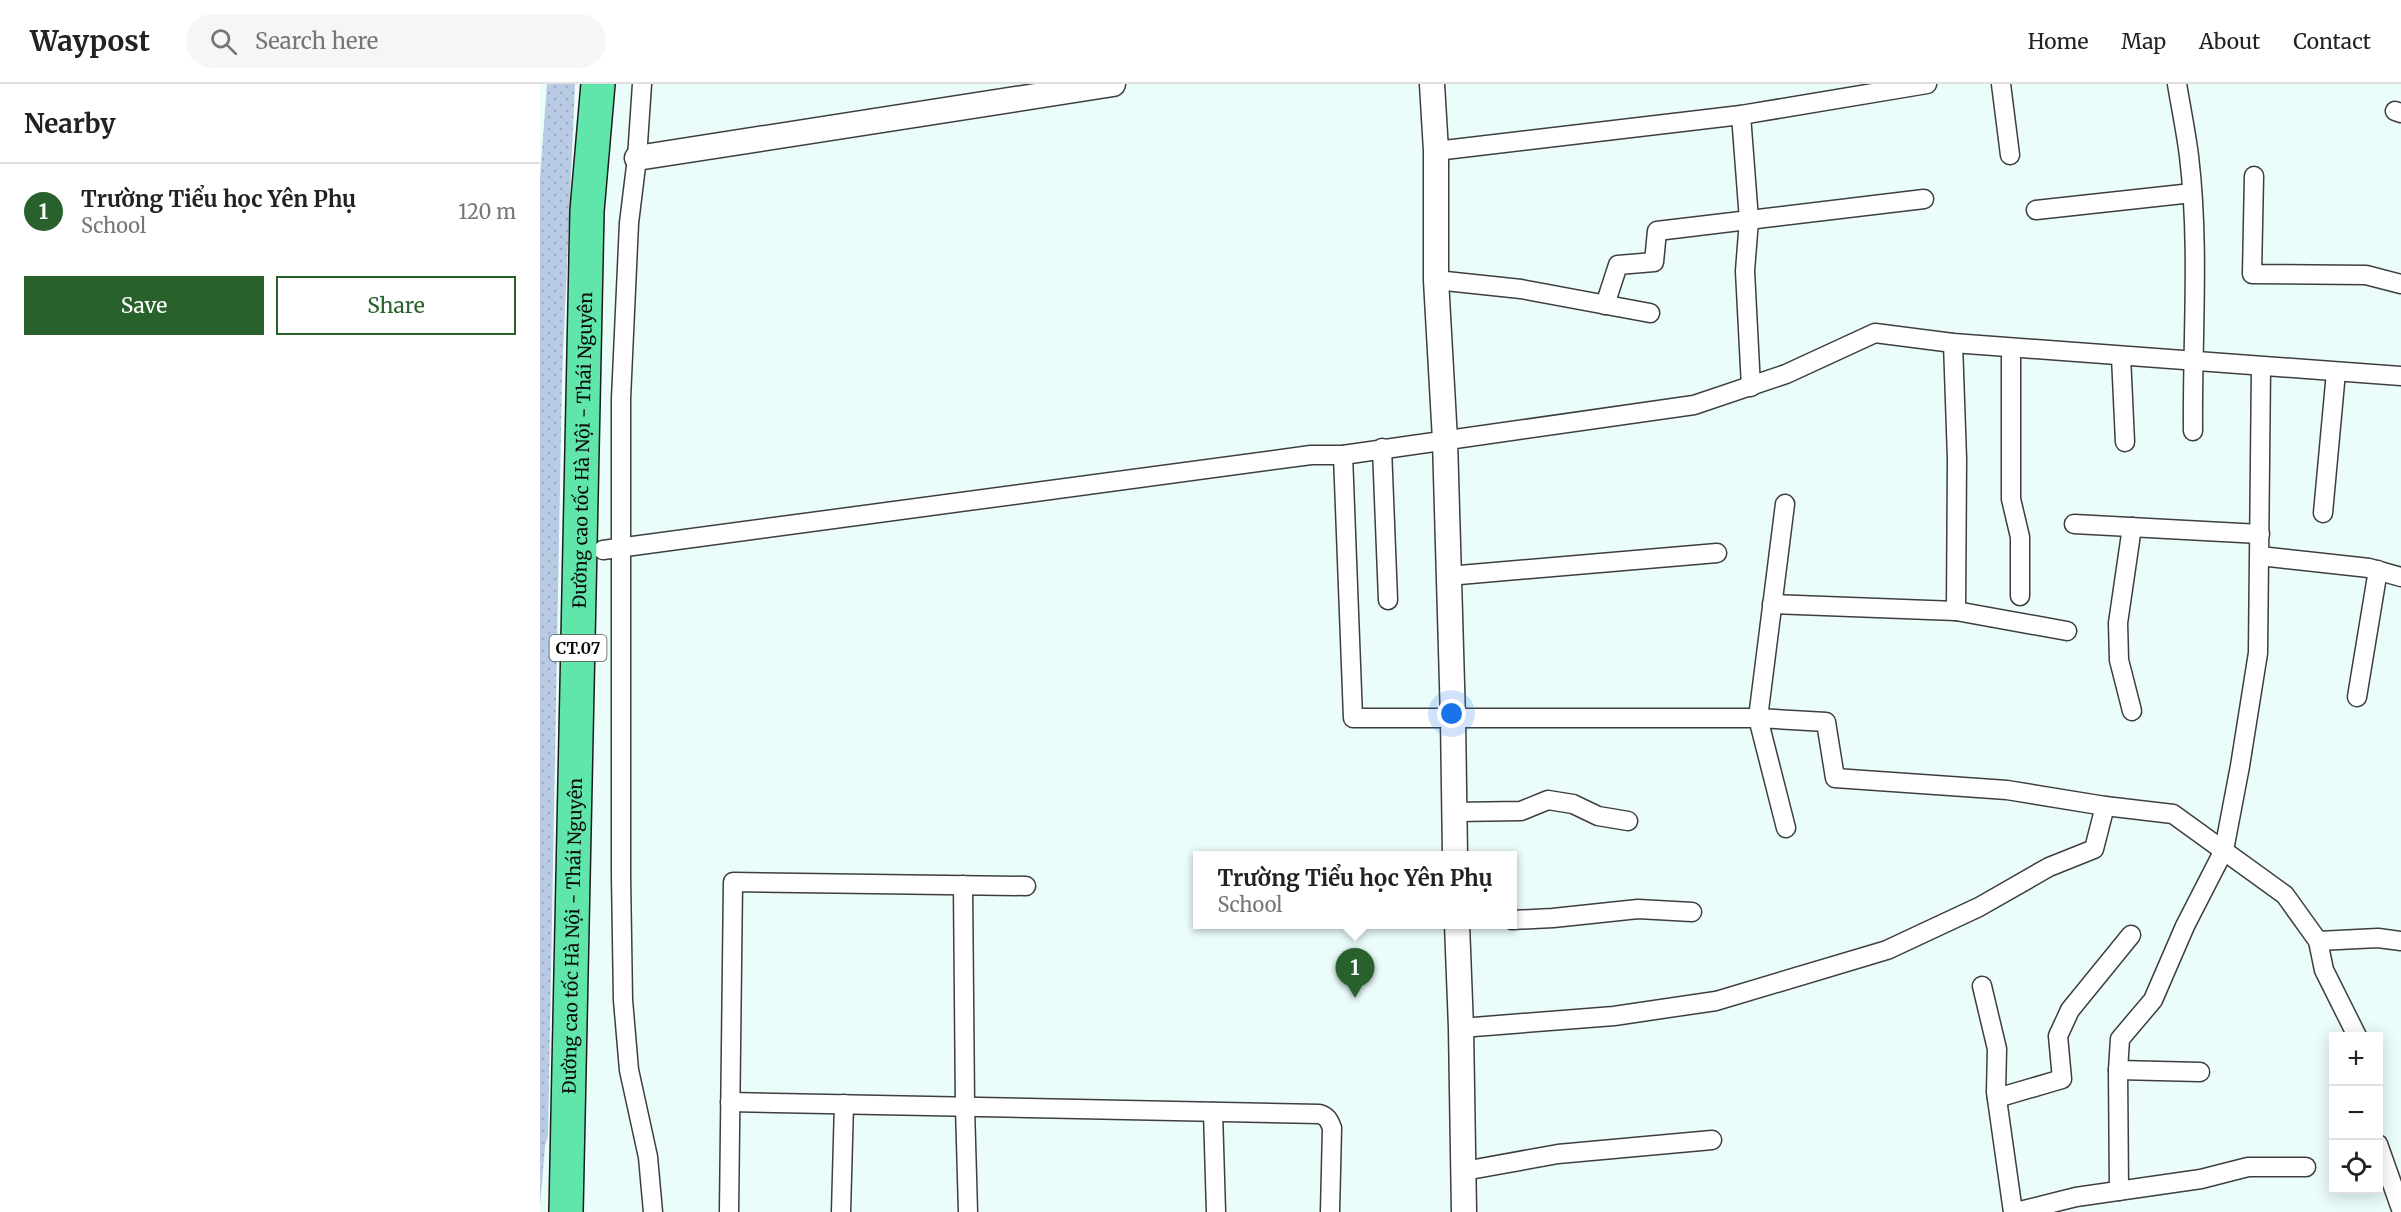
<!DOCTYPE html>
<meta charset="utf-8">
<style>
:root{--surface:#fff;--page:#f6f6f6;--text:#222;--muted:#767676;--line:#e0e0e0;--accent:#29612c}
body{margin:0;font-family:Merriweather,serif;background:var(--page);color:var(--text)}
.controls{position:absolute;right:18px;bottom:18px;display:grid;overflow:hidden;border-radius:0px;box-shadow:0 3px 15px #0003}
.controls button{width:54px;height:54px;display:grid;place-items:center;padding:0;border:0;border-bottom:2px solid var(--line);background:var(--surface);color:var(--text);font:30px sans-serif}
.you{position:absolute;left:912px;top:630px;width:21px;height:21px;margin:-15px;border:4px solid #fff;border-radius:50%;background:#1a73e8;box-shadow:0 0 0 9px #1a73e833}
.badge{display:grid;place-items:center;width:39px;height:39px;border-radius:50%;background:var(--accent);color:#fff;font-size:20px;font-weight:700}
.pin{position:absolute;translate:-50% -50px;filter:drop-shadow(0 2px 3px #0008)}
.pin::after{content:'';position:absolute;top:32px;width:21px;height:18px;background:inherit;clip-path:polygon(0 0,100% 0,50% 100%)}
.popup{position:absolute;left:653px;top:767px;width:324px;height:78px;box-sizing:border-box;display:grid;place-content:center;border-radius:0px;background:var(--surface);filter:drop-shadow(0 2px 4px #0005);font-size:20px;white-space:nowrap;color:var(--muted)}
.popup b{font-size:22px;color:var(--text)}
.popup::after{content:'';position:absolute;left:50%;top:100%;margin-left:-12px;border:12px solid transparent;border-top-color:var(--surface)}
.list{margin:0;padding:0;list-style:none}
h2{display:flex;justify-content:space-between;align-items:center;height:78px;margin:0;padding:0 24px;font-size:26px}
h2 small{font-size:20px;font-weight:400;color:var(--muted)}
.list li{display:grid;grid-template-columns:39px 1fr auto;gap:18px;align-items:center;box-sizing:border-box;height:96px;padding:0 24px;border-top:2px solid var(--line)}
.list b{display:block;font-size:22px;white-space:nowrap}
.list p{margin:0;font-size:20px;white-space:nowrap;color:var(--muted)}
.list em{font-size:20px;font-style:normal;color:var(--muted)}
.actions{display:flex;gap:12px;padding:18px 24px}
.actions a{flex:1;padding:14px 0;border:2px solid var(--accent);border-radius:0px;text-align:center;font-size:21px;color:var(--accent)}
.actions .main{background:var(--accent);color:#fff}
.icon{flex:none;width:33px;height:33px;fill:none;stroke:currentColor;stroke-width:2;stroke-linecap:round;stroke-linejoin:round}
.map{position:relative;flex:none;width:1861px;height:1128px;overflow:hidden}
header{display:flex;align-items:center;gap:36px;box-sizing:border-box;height:84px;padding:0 30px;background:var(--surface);border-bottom:2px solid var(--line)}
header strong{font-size:28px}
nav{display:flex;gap:33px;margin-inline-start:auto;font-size:21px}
.search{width:420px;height:54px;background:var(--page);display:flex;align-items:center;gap:15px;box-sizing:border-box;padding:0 21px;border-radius:33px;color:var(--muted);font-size:22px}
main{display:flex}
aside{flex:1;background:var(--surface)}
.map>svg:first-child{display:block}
</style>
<header>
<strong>Waypost</strong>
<div class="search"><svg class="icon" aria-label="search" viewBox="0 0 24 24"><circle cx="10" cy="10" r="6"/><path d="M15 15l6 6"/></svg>Search here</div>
<nav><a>Home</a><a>Map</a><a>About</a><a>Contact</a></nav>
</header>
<main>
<aside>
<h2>Nearby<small></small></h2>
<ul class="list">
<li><span class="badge">1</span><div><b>Trường Tiểu học Yên Phụ</b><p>School</p></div><em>120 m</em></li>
</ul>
<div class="actions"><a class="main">Save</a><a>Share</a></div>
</aside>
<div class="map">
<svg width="1861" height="1128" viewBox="0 0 1861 1128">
<defs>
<pattern id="grass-dots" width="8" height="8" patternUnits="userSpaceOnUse" patternTransform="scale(1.5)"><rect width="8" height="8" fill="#b8cae4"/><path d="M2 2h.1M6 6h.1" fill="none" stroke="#9dacc2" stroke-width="1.8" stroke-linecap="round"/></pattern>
</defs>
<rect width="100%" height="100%" fill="#ebfdfb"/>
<!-- grass -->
<polygon fill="url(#grass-dots)" points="7,0 35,0 22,293 8,1051 5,1063 0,1122 0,94"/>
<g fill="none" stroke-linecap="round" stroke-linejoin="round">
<defs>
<g id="minor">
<polyline points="102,0 97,74 89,139 81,315 81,792 83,916 89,986 108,1073 113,1128"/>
<polyline points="1461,0 1470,71"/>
<path d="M1637 0C1641 24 1646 48 1649 72 1660 163 1652 256 1653 347"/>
<polyline points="1855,27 1861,29"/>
<polyline points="1201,31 1209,136 1205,187 1211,303"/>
<polyline points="896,67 1201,31 1387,0"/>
<polyline points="1714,92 1712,190 1826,191 1861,200"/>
<polyline points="1496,126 1652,109"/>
<polyline points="896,196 981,205 1110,229"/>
<polyline points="1065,221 1078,181 1114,178 1117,147 1384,115"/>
<polyline points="1413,259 1417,375 1416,527"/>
<polyline points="1471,264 1471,415 1480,453 1480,512"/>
<polyline points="1581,272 1585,358"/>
<polyline points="842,364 848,516"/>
<polyline points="803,371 813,634 1218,634 1286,638 1295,694 1467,706 1565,722 1633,730 1745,811 1778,857 1784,886 1817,952"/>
<polyline points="1245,420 1218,634 1246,744"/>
<polyline points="1783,429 1796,288"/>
<polyline points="1534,440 1720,450"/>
<polyline points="63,466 771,371 803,371 1154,321 1246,290 1335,249 1413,259 1861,292"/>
<polyline points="1720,472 1829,484 1861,493"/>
<polyline points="908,492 1177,469"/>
<polyline points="1232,520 1416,527 1527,547"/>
<polyline points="1817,613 1838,486"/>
<polyline points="1592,627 1579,576 1578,539 1592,443"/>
<polyline points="915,728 981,727 1008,716 1033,720 1058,732 1088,737"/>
<polyline points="423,801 425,1023 428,1128"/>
<polyline points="972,836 1013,834 1098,825 1152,828"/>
<polyline points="1778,857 1838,854 1861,857"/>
<polyline points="1442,902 1457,965 1456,1008 1473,1128"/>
<polyline points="921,944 1074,932 1176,917 1347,866 1439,823 1509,783 1554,765 1565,722"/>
<polyline points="1578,986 1660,988"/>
<polyline points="1457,1014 1522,995 1518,952 1530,926 1591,851"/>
<path d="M190 1018 779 1030C787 1032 789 1036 792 1044L790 1128"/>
<polyline points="673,1028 676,1128"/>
<polyline points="1838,1060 1861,1125"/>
<polyline points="924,1087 1018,1070 1172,1056"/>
<polyline points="1579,1107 1578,986 1580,955 1613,916 1645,842 1684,766 1700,682 1718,569 1721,283"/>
<polyline points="189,1128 193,798 486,802"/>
<polyline points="301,1128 304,1020"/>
<polyline points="1476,1128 1536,1113 1661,1095 1708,1083 1766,1083"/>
</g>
<g id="tertiary">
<polyline points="892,0 896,67 896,196 905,356 913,635 915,772"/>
<polyline points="97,74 573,0"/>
<polyline points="917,840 921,944 924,1128"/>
</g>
<g id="motorway">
<path id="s1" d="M26 1128 47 127 58 0"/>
</g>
</defs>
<!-- minor casing -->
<use href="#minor" stroke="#3e3e3e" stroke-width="21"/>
<!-- tertiary casing -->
<use href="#tertiary" stroke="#3e3e3e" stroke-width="27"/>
<!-- motorway casing -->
<use href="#motorway" stroke="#1c1c1c" stroke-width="36"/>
<!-- minor -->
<use href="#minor" stroke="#fff" stroke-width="18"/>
<!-- tertiary -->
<use href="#tertiary" stroke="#fff" stroke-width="24"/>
<!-- motorway -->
<use href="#motorway" stroke="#60e6ab" stroke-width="33"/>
</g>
<g text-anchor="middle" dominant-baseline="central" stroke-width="6" stroke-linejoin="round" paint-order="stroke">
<!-- shield labels -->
<rect fill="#fff" stroke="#545454" stroke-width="1.5" x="9.5" y="551" width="57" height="26" rx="4.5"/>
<g font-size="16" font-weight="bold" fill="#0b0b0b">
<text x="38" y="564">CT.07</text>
</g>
<!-- street labels -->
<g font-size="18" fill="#0b0b0b" stroke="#fff">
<text stroke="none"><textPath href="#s1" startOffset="762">Đường cao tốc Hà Nội - Thái Nguyên</textPath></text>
<text stroke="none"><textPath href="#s1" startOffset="276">Đường cao tốc Hà Nội - Thái Nguyên</textPath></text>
</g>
</g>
</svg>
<div class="controls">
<button>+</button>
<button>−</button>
<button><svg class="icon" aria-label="locate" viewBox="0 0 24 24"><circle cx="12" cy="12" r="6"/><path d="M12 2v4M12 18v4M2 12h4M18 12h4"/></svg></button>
</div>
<div class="you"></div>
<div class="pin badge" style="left:815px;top:914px">1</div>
<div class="popup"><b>Trường Tiểu học Yên Phụ</b>School</div>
</div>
</main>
